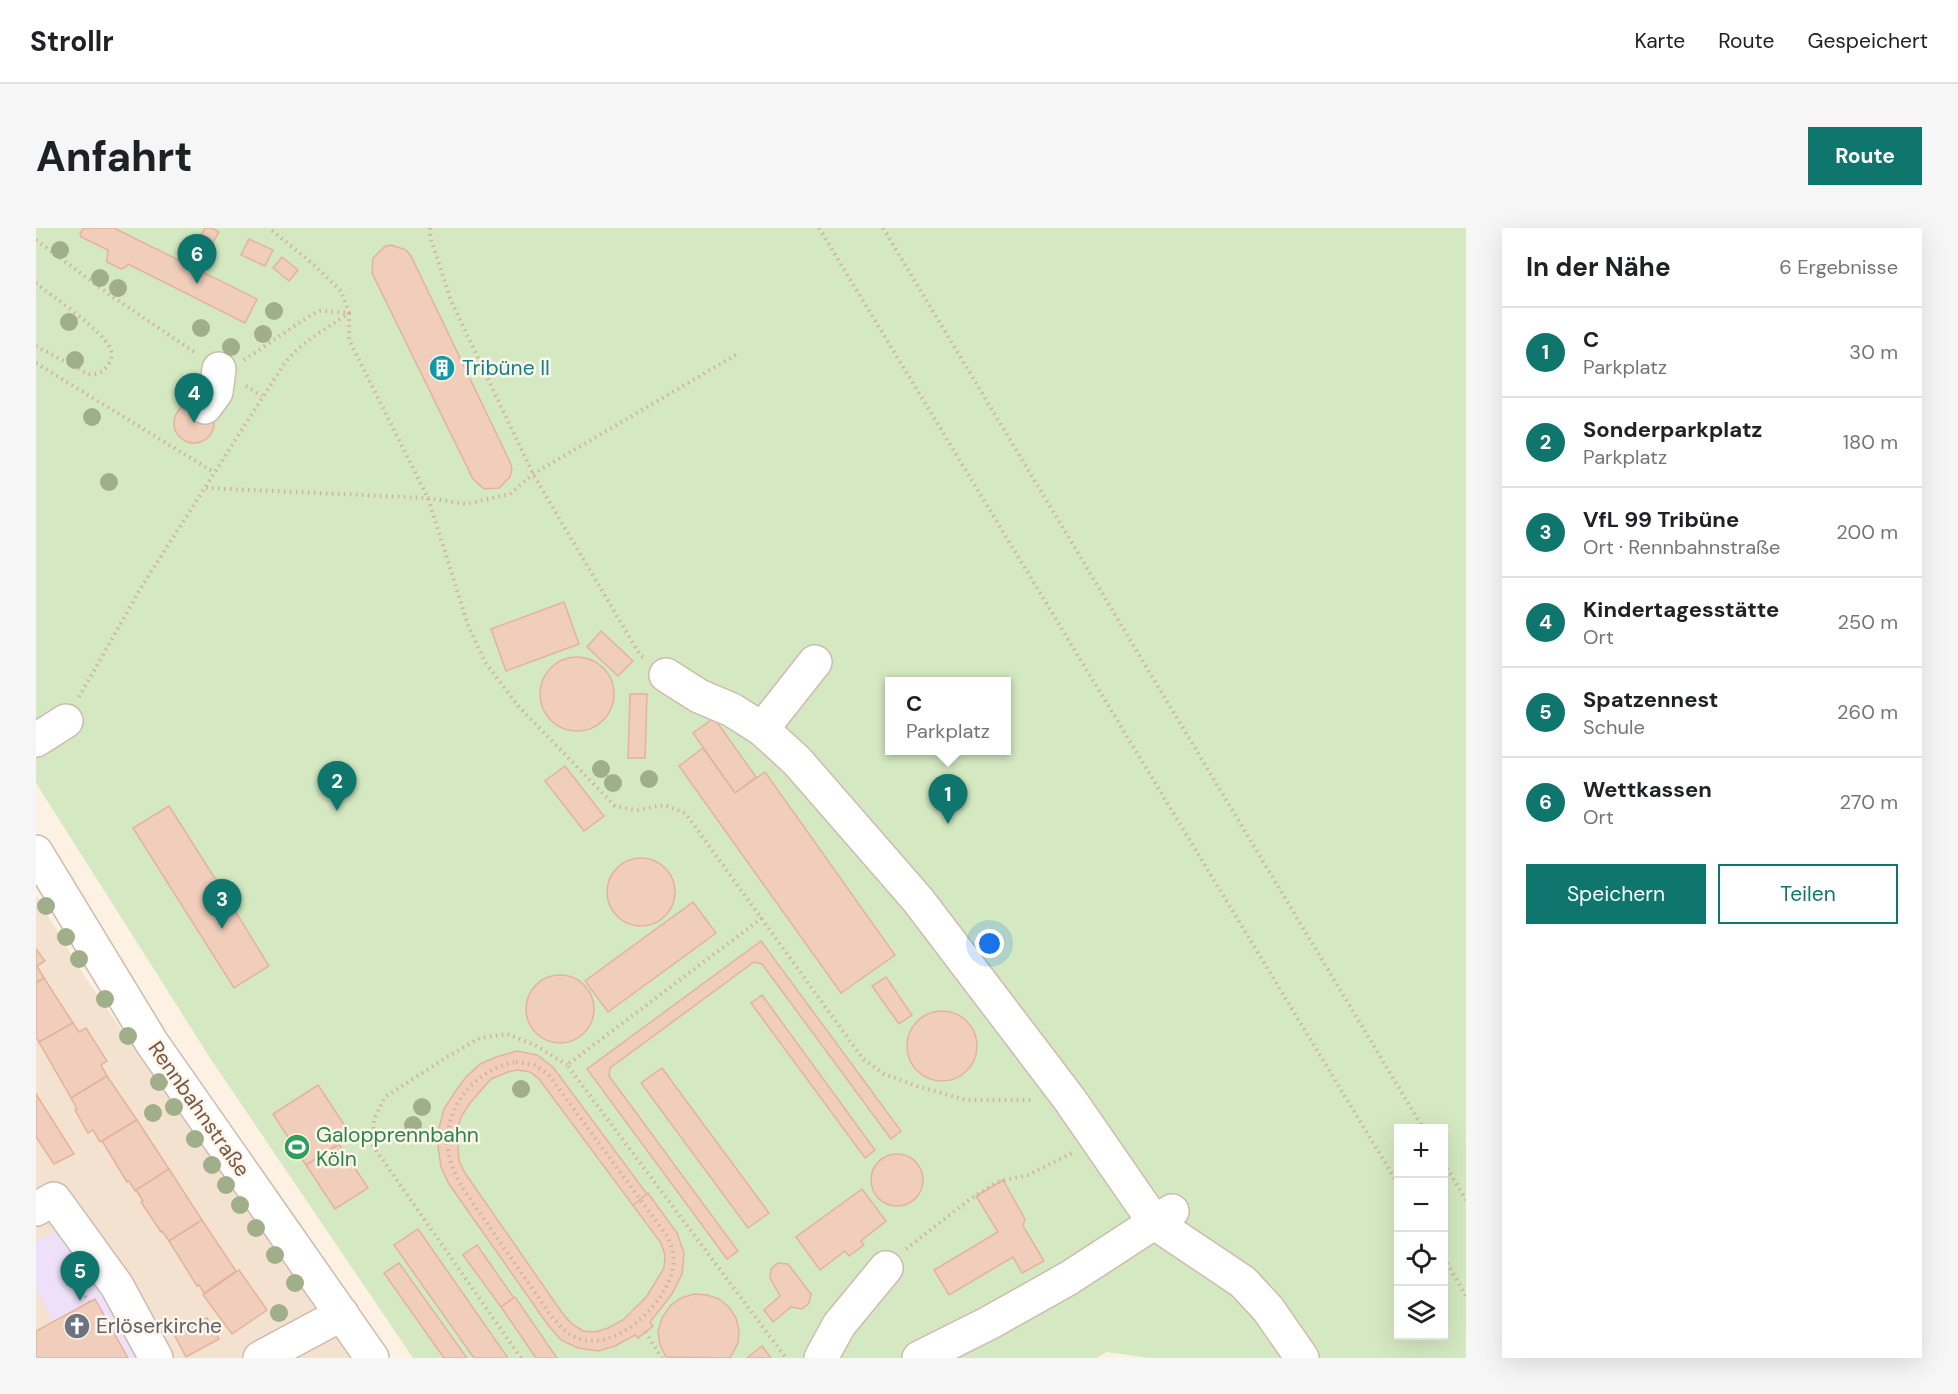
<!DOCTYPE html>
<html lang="de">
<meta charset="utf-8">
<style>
:root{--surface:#fff;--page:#f6f6f6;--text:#202124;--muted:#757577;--line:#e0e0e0;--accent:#0f766e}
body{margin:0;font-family:"DM Sans",sans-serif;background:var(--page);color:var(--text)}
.controls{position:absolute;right:18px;bottom:18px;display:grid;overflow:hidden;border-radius:0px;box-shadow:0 6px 24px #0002}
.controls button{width:54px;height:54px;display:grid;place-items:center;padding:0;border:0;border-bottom:2px solid var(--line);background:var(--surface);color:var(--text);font:30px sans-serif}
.you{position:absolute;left:954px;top:716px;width:21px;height:21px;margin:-15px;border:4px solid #fff;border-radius:50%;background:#1a73e8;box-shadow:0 0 0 9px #1a73e833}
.badge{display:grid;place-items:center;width:39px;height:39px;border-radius:50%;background:var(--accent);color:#fff;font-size:20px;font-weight:700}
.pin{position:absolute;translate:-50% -50px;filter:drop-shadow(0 2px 3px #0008)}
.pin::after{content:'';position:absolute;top:32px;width:21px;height:18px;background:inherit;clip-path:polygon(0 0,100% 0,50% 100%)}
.popup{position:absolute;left:849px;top:449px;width:126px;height:78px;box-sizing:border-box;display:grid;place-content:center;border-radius:0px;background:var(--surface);filter:drop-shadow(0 2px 4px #0005);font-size:20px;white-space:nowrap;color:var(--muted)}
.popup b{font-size:22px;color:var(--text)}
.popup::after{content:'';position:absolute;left:50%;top:100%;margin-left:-12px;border:12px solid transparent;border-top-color:var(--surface)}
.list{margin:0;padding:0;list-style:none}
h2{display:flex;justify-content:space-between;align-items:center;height:78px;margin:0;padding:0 24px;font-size:26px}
h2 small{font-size:20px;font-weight:400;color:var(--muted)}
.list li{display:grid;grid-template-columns:39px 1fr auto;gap:18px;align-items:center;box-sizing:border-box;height:90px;padding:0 24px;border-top:2px solid var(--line)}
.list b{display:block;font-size:22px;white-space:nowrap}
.list p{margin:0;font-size:20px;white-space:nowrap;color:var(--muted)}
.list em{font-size:20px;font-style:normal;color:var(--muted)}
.actions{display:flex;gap:12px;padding:18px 24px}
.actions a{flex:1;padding:14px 0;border:2px solid var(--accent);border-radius:0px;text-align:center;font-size:21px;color:var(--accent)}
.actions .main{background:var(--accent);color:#fff}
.icon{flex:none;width:33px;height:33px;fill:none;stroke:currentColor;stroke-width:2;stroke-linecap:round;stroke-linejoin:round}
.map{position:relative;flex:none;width:1430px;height:1130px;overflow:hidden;border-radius:0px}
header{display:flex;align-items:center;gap:36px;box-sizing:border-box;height:84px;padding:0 30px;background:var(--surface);border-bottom:2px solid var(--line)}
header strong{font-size:28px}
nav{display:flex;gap:33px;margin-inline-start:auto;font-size:21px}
.intro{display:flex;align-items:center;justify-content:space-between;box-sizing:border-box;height:144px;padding:0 36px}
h1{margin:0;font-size:42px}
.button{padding:15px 27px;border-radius:0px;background:var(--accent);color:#fff;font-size:21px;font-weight:700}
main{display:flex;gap:36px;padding:0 36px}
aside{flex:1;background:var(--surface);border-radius:0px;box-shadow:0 6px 24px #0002}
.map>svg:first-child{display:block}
</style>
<header>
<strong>Strollr</strong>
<nav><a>Karte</a><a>Route</a><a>Gespeichert</a></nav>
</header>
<div class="intro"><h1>Anfahrt</h1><a class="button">Route</a></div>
<main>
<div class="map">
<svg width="1430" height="1130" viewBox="0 0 1430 1130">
<rect width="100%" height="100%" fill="#fcf1e3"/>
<!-- residential -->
<polygon fill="#f4e2d1" points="0,668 47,746 315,1130 0,1130"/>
<!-- education -->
<polygon fill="#eee0f8" points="30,998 109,1130 50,1130 33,1085 17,1094 0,1060 0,1014"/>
<!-- green -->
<path fill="#d4e9c2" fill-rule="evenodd" d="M0 0H1430V1130H1113L1071 1124 1060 1130H377L176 833 0 555ZM854 454H970V522H854ZM1362 900H1408V1108H1362Z"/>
<!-- building -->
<g fill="#f1cdbb" stroke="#e4b39b" stroke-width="1.5" fill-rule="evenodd">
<polygon points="47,0 78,0 221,71 209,95 92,36 90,39 85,41 71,34 72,22 45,9 44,6"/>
<polygon points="169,0 176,0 183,4 176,16 164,9"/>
<polygon points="213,11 237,22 229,38 205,27"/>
<polygon points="355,17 370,22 375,28 474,234 476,241 474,249 463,260 448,261 437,251 336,45 337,30 348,19"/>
<polygon points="246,29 262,42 253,53 237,40"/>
<circle cx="158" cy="195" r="20"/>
<polygon points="528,374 543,416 470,443 455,401"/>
<polygon points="565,403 597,433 582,448 551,419"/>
<circle cx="541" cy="466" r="37"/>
<polygon points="594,466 611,466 609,530 592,530"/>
<polygon points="678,490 720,549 699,565 657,505"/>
<polygon points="667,520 699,565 729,544 859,727 805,765 643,538"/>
<polygon points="529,538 568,588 548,603 509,553"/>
<polygon points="133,578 178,649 185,655 188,665 233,738 198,760 97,600"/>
<circle cx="605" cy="664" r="34"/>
<polygon points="657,674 680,705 572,784 549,753"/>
<polygon points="725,713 865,903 855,911 726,736 718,734 574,840 573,848 702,1023 691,1031 551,841"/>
<polygon points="0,721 9,733 1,738 8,750 0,755"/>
<circle cx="524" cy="781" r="34"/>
<polygon points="850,749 876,787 863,796 836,758"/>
<polygon points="8,750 37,795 3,814 0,809 0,755"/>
<polygon points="726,767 839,922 829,930 715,775"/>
<circle cx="906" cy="818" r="35"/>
<polygon points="37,795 43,804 50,800 71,833 65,837 71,848 35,870 3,814"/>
<path d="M481 823 501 827 517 839 611 966 597 977 612 965 641 1005 648 1025 646 1046 636 1066 614 1094 617 1098 602 1110 599 1107 579 1118 562 1123 542 1120 525 1112 512 1097 413 956 405 939 402 919 403 900 408 881 419 864 430 849 444 836 460 829ZM481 842 494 844 503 851 625 1015 629 1027 628 1040 611 1068 587 1092 572 1100 559 1104 547 1103 536 1096 527 1086 429 945 423 933 421 904 425 889 434 875 455 851 472 844Z"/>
<polygon points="626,840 733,985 712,1000 605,855"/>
<polygon points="71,848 101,892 64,914 57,902 52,905 39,882 41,881 35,870"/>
<polygon points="282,857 315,907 270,937 237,886"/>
<polygon points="0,866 38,926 18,936 0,909"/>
<polygon points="101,892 133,941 99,963 93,953 91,954 66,913"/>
<polygon points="303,916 332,960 299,981 270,937"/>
<circle cx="861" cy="952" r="26"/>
<polygon points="133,941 166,992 133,1013 126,1003 125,1004 105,974 107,973 100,962"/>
<polygon points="967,952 989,991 987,998 1008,1033 986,1045 977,1029 913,1067 898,1042 962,1004 940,968"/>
<polygon points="826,961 850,993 825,1013 828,1017 813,1028 809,1023 784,1042 760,1009"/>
<polygon points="166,992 200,1043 168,1065 163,1057 161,1058 133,1013"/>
<polygon points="382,1001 472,1130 438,1130 358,1017"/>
<polygon points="441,1017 478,1070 465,1079 427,1027"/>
<polygon points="363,1035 431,1130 408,1130 348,1045"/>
<polygon points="742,1035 752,1036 775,1066 773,1075 766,1081 755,1079 737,1094 728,1082 744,1068 734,1050 735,1041"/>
<polygon points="203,1042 231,1082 196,1106 167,1067"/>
<polygon points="658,1066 671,1067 683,1071 693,1079 700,1090 703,1102 702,1115 694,1130 630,1129 624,1117 622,1103 626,1090 634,1078 645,1070"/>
<polygon points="479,1069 521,1130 500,1130 465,1079"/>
<polygon points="59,1071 92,1130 0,1130 0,1103"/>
<polygon points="171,1090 183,1111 150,1129 139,1108"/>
<polygon points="726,1118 735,1130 711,1130"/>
</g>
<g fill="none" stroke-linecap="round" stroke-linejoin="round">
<defs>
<g id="minor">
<polyline points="169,179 180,164 183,141"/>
<polyline points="630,447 663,468 696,482 726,501 761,533 882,672 1034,872 1119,995 1207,1054 1232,1081 1266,1130"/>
<polyline points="726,501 779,434"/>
<polyline points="0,512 30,493"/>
<polyline points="0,624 116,815 336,1130"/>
<polyline points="0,981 18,971 81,1058 120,1130"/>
<polyline points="224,1130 306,1086"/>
<polyline points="785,1130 803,1097 850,1040"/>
<polyline points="883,1130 953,1095 1033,1050 1136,983"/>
</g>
</defs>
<!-- minor casing -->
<use href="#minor" stroke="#cfbaad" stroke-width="36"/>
<!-- path -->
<g stroke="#d6b09e" stroke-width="4" stroke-dasharray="1.5 4.5" stroke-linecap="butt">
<polyline points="394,0 394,8 415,73 497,246 604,427 608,430"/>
<polyline points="783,0 1362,956"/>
<polyline points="847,0 1387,900"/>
<polyline points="0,12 74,67 161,126"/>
<path d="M0 55C17 69 66 102 74 120 77 126 75 132 72 137 67 145 60 147 52 146L0 118"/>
<polyline points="208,132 275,87 284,83 313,85 313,112 392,270 432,397 449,434 483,479 579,578 601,582 629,577 650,586 827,831 848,846 881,858 930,872 998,872"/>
<polyline points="0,135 179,245"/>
<polyline points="210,158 226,168"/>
<polyline points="170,260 392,270 430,276 474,266 497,246 703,125"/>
<path d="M43 469 106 358 248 136C267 112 289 102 313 85L305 63 278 37 233 0"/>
<polyline points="726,690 531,837 750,1130"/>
<path d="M480 834 498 837 512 846 631 1008C636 1018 639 1028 637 1040 630 1076 580 1125 541 1110 530 1106 523 1097 516 1089L430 965C422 952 414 938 412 922 406 881 440 840 480 834Z"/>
<polyline points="1408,935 1430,972"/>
<polyline points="870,1021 933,972 961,954 992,947 1036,925"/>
<polyline points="1408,1030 1430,1068"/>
<polyline points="46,1063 53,1074"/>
<polyline points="609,1104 626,1130"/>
<polyline points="485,1130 337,918 338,891 349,869 411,829 444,810 471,806 499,817 531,837"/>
</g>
<!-- minor -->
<use href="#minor" stroke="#fff" stroke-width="33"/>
</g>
<!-- trees -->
<g fill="#a0af8a">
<circle cx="24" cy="22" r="9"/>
<circle cx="64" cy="50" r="9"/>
<circle cx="82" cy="60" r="9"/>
<circle cx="238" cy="83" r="9"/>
<circle cx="33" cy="94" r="9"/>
<circle cx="165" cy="100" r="9"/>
<circle cx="227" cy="106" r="9"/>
<circle cx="195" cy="119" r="9"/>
<circle cx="39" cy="132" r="9"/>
<circle cx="56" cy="189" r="9"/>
<circle cx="73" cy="254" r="9"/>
<circle cx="565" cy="541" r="9"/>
<circle cx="613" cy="551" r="9"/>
<circle cx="577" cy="555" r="9"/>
<circle cx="10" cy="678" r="9"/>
<circle cx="30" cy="709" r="9"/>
<circle cx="43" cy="731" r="9"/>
<circle cx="69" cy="771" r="9"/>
<circle cx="92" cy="808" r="9"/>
<circle cx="123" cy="854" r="9"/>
<circle cx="485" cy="861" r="9"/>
<circle cx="138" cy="879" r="9"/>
<circle cx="386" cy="879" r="9"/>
<circle cx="117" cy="885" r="9"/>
<circle cx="377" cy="897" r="9"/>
<circle cx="159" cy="911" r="9"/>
<circle cx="176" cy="937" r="9"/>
<circle cx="190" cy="957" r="9"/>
<circle cx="204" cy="977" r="9"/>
<circle cx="220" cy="1000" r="9"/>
<circle cx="239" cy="1027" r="9"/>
<circle cx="259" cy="1055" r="9"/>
<circle cx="243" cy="1085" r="9"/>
</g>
<!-- icons -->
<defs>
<symbol id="building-disc" viewBox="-11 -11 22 22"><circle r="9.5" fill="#0f9aa8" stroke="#fff5e9"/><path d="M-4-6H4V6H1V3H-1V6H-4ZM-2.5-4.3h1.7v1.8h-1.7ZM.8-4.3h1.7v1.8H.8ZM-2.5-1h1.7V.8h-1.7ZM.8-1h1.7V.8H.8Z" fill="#fff"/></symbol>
<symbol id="stadium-disc" viewBox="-11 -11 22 22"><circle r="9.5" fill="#2e9e5b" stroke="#fff5e9"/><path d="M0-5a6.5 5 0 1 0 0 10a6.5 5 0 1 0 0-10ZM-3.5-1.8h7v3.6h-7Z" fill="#fff"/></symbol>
<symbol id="church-disc" viewBox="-11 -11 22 22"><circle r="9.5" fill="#6b7280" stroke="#fff5e9"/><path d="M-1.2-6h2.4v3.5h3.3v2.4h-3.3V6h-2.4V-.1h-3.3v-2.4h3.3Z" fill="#fff"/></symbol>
</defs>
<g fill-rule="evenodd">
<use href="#building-disc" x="391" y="125" width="30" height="30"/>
<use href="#stadium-disc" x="246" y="904" width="30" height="30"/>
<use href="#church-disc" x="26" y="1083" width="30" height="30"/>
</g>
<g text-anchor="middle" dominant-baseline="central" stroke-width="5" stroke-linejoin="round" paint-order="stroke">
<!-- culture labels -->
<g font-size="21" fill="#0d838f" stroke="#fff5e9" text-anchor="start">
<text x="426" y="140">Tribüne II</text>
</g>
<!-- street labels -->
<g font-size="21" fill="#745649" stroke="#fff5e9">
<text transform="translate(163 881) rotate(55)">Rennbahnstraße</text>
</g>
<!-- leisure labels -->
<g font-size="21" fill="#27864d" stroke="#fff5e9" text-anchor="start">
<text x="280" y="907">Galopprennbahn<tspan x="280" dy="24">Köln</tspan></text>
</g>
<!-- worship labels -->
<g font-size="21" fill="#5b616d" stroke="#fff5e9" text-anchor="start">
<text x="60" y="1098">Erlöserkirche</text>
</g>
</g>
</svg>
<div class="controls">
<button>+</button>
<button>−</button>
<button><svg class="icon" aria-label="locate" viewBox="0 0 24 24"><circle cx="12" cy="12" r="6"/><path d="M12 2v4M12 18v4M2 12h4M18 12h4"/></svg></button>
<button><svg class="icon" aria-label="layers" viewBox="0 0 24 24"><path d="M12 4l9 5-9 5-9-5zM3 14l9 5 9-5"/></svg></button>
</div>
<div class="you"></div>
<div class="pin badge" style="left:912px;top:596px">1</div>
<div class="popup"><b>C</b>Parkplatz</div>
<div class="pin badge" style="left:301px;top:583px">2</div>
<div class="pin badge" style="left:186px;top:701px">3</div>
<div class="pin badge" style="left:158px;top:195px">4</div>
<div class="pin badge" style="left:44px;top:1073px">5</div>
<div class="pin badge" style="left:161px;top:56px">6</div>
</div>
<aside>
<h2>In der Nähe<small>6 Ergebnisse</small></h2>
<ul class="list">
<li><span class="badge">1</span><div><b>C</b><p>Parkplatz</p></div><em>30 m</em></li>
<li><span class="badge">2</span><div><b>Sonderparkplatz</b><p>Parkplatz</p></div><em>180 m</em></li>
<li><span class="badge">3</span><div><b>VfL 99 Tribüne</b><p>Ort · Rennbahnstraße</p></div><em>200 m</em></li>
<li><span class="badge">4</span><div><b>Kindertagesstätte</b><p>Ort</p></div><em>250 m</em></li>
<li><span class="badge">5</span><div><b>Spatzennest</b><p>Schule</p></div><em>260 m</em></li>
<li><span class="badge">6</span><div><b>Wettkassen</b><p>Ort</p></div><em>270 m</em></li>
</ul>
<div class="actions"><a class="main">Speichern</a><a>Teilen</a></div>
</aside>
</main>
